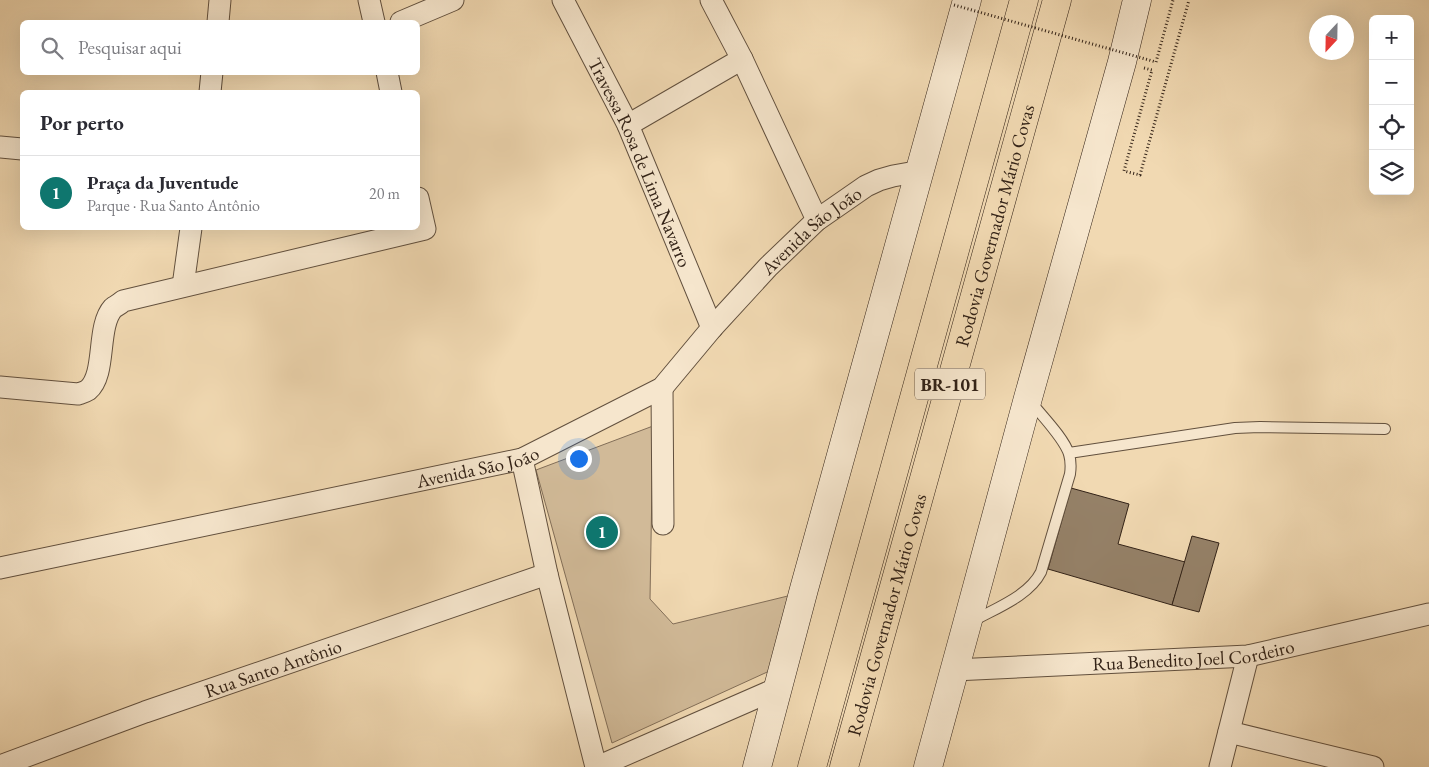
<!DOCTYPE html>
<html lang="pt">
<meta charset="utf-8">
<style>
:root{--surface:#fff;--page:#f2f2f3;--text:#2b2b33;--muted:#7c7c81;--line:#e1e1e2;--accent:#0f766e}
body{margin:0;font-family:"EB Garamond",serif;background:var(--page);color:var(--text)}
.controls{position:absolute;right:15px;top:15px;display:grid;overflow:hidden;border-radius:8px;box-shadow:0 5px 20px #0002}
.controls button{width:45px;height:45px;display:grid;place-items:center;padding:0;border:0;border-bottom:1px solid var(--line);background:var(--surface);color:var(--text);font:25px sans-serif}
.compass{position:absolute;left:1309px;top:15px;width:45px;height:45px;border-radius:50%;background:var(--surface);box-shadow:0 5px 20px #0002;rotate:202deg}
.you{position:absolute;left:578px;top:458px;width:18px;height:18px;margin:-12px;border:4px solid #fff;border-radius:50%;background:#1a73e8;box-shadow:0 0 0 8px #1a73e833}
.badge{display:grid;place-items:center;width:32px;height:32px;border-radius:50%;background:var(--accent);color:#fff;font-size:16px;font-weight:700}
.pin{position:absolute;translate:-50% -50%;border:2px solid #fff;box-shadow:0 1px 5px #0006}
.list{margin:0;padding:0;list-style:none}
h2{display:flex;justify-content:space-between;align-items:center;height:65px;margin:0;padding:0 20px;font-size:21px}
h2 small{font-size:16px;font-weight:400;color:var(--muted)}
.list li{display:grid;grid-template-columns:32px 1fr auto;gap:15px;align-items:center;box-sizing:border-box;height:75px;padding:0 20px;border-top:1px solid var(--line)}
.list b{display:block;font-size:19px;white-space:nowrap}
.list p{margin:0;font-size:16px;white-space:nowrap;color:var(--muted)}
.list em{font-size:16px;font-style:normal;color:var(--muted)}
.icon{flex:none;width:28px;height:28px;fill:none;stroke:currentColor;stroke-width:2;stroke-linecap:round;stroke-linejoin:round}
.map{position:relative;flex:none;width:1429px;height:767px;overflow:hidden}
.search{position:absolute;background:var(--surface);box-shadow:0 5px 20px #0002;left:20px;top:20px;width:400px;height:55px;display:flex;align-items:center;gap:12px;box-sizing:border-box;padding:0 18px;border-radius:8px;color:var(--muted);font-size:19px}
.panel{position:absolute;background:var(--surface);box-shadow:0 5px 20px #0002;left:20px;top:90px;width:400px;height:140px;border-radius:8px}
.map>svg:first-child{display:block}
</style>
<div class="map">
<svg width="1429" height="767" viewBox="0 0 1429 767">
<rect width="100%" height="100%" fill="#f1d9b2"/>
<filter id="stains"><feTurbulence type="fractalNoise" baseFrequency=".004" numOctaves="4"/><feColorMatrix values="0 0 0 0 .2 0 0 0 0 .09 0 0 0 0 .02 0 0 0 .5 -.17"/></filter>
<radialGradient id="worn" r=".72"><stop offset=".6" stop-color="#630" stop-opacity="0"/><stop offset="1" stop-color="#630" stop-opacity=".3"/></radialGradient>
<!-- green -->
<polygon fill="#d1ba98" stroke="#826e58" points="653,426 650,599 673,624 796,594 776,668 612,743 536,470"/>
<!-- building -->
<g fill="#958168" stroke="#322217">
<polygon points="1071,488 1129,504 1118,544 1185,562 1172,605 1048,569"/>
<polygon points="1192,536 1219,543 1199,612 1172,605"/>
</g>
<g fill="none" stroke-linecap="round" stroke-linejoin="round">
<defs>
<g id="service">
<polyline points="1069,453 1235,428 1260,427 1385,429"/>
<path d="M973 621C996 608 1029 596 1041 572L1070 474C1071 467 1071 461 1069 454 1064 438 1042 416 1031 402"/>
</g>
<g id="minor">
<polyline points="369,0 374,22"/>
<path id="s1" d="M563 0 628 125 712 328"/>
<polyline points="711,0 742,59 817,220"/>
<polyline points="218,22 220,0"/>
<polyline points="401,22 453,0"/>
<polyline points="387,72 391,92"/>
<polyline points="210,92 212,72"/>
<polyline points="628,125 742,59"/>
<polyline points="0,147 22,149"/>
<polyline points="183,286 191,228"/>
<path d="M0 387 78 394C81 393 85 392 88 390 107 374 96 327 113 308 116 306 120 304 123 301L425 229 418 198"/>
<polyline points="662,388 663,524"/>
<polyline points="522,459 547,574 596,767"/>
<path id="s2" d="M0 568 522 459 662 388 712 328 768 267 817 220 866 186 879 180 893 176 921 171"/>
<path id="s3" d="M954 670 1248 656 1429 614"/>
<polyline points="1229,732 1373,767"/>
<path id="s4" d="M0 766 145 712 547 574"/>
<polyline points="597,767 778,688"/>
<polyline points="1220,767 1248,656"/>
</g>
<g id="secondary">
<polyline points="757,767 804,589 967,0"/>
<polyline points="928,767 967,624 1028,398 1122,62 1137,0"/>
</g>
<g id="trunk">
<polyline points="812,767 1024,0"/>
<path id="s5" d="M844 767 1057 0"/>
</g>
</defs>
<!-- service casing -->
<use href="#service" stroke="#62503e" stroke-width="12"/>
<!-- minor casing -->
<use href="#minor" stroke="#62503e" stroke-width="23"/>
<!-- secondary casing -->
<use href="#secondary" stroke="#322217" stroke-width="29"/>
<!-- trunk casing -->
<use href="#trunk" stroke="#322217" stroke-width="29"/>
<!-- path -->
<g stroke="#322217" stroke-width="3" stroke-dasharray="1 2.5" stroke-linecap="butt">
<polyline points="1156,62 1173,0"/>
<polyline points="1144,68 1152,70 1124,171 1140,175 1189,0"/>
</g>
<!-- service -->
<use href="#service" stroke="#f6e6cd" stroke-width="10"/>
<!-- minor -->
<use href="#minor" stroke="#f6e6cd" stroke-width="21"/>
<!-- secondary -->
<use href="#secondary" stroke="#f6e6cd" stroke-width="28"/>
<!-- trunk -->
<use href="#trunk" stroke="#f1d9b2" stroke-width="28"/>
<!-- path-bridge -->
<polyline stroke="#322217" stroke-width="3" stroke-dasharray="1 2.5" stroke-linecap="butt" points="954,5 1156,62"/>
</g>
<g text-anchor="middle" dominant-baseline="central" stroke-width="5" stroke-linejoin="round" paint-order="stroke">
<!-- shield labels -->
<rect fill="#f6e6cd" stroke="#6d5d4e" stroke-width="1" x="915" y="368.5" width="70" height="31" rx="4"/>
<g font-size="18" font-weight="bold" fill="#322217">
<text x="950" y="384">BR-101</text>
</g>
<!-- street labels -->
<g font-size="19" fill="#322217" stroke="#f6e6cd">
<text stroke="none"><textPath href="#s1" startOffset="180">Travessa Rosa de Lima Navarro</textPath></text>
<text stroke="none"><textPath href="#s5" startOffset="562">Rodovia Governador Mário Covas</textPath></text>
<text stroke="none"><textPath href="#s2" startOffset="908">Avenida São João</textPath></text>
<text stroke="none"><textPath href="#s2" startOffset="488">Avenida São João</textPath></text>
<text stroke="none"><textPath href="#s5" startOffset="158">Rodovia Governador Mário Covas</textPath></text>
<text stroke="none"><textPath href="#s3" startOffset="240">Rua Benedito Joel Cordeiro</textPath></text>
<text stroke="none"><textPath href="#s4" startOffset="290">Rua Santo Antônio</textPath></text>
</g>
</g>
<rect width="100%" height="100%" filter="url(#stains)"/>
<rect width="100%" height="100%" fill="url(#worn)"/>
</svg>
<div class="controls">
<button>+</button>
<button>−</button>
<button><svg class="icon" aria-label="locate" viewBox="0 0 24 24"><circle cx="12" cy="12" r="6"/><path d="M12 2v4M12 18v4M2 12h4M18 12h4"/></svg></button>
<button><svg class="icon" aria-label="layers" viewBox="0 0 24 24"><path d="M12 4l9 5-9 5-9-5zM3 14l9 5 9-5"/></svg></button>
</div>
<svg class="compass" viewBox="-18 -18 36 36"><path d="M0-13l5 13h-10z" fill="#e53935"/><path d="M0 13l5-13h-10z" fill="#7c7c81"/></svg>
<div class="you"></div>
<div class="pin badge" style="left:602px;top:532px">1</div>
<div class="search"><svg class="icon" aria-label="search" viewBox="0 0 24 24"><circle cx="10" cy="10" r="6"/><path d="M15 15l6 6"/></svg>Pesquisar aqui</div>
<section class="panel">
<h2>Por perto<small></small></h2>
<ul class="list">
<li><span class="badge">1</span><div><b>Praça da Juventude</b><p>Parque · Rua Santo Antônio</p></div><em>20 m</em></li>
</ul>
</section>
</div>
